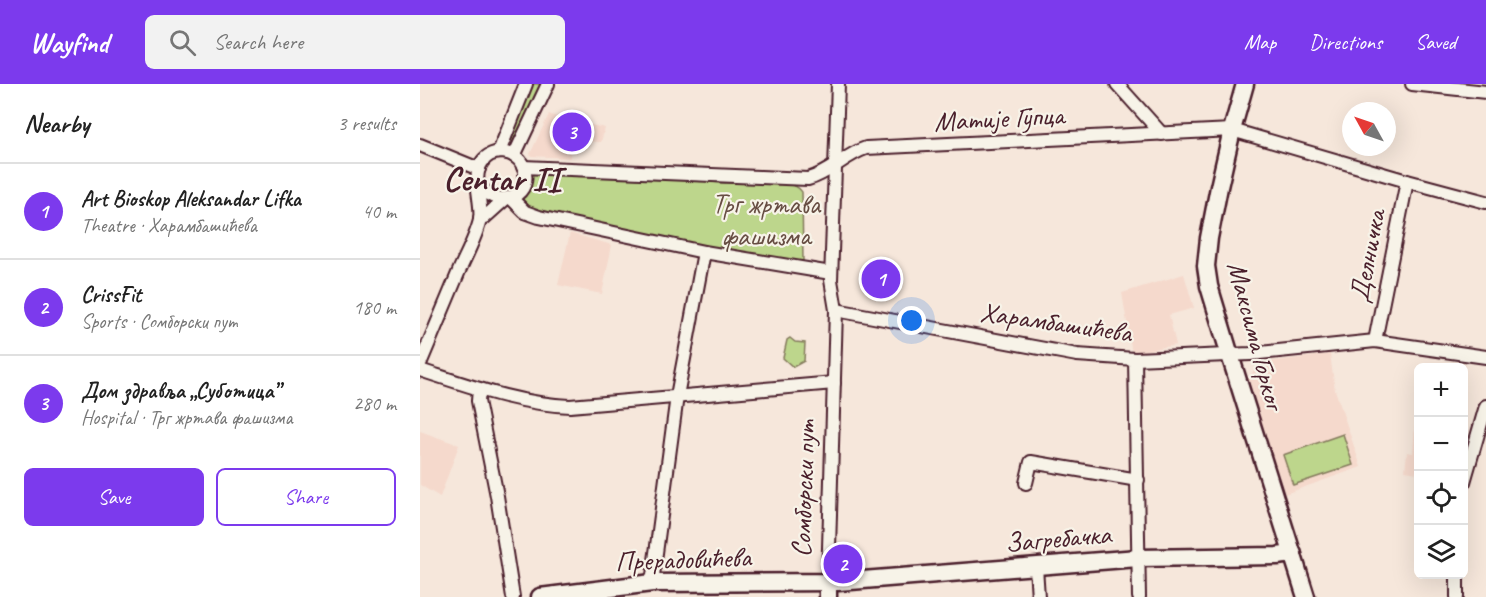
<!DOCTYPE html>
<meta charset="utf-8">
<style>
:root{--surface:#fff;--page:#f2f2f2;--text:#222;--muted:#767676;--line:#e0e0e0;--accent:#7c3aed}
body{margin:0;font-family:Caveat,sans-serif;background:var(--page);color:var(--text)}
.controls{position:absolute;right:18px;bottom:18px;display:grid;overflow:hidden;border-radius:9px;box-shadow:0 6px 24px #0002}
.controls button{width:54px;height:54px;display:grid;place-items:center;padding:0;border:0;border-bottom:2px solid var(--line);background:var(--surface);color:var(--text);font:30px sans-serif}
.compass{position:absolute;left:922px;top:18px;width:54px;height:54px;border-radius:50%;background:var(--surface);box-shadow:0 6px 24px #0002;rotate:310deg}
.you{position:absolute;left:492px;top:237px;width:21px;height:21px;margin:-15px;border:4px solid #fff;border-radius:50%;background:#1a73e8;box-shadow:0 0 0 9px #1a73e833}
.badge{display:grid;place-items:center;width:39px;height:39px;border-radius:50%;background:var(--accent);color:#fff;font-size:20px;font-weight:700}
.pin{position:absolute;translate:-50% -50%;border:3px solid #fff;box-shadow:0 2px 6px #0006}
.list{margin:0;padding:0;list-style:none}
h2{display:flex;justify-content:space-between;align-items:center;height:78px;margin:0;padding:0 24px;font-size:26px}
h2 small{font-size:20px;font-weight:400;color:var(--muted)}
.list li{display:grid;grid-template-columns:39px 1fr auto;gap:18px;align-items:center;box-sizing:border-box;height:96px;padding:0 24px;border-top:2px solid var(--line)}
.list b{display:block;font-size:22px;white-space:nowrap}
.list p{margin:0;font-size:20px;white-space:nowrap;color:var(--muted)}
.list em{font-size:20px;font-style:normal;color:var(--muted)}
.actions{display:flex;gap:12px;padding:18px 24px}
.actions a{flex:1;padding:14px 0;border:2px solid var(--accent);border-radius:9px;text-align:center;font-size:21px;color:var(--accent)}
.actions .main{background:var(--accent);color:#fff}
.icon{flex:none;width:33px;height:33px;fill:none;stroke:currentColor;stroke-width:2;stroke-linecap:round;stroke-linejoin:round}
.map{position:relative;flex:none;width:1066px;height:513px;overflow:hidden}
header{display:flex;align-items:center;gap:36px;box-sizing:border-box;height:84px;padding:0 30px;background:var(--accent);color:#fff}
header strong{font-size:28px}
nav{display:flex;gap:33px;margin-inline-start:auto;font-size:21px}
.search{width:420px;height:54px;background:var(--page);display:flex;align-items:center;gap:15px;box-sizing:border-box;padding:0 21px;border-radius:9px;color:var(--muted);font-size:22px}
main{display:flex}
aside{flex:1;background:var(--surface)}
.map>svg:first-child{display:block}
</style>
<header>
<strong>Wayfind</strong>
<div class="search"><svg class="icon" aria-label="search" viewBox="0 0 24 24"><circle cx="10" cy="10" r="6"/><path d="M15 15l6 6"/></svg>Search here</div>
<nav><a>Map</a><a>Directions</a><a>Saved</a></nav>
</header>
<main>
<aside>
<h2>Nearby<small>3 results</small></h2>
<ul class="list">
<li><span class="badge">1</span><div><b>Art Bioskop Aleksandar Lifka</b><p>Theatre · Харамбашићева</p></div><em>40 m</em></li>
<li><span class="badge">2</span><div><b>CrissFit</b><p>Sports · Сомборски пут</p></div><em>180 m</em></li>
<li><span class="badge">3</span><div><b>Дом здравља „Суботица”</b><p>Hospital · Трг жртава фашизма</p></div><em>280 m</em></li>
</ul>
<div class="actions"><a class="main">Save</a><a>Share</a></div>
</aside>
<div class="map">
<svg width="1066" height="513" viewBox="0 0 1066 513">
<rect width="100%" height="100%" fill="#f6e7db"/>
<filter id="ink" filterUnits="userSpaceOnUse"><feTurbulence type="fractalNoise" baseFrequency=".0167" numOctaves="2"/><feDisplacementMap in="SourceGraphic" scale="12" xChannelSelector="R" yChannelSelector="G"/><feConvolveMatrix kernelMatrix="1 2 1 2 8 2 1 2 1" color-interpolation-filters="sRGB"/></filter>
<g filter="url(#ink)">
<!-- built -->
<g fill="#f5d9cc">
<polygon points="129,30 142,35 185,44 181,58 151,57 150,74 111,72 110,70"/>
<polygon points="150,149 192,161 182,210 138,201"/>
<polygon points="764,190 774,224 749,231 756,261 712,269 702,209"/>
<polygon points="910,270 915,306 941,383 865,410 826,298 839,279"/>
<polygon points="998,300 998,389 985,387 987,368 993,369"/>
<polygon points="0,347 39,361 20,413 0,401"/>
</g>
<!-- green -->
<g fill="#bdd68c" stroke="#847a5c" stroke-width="1.5">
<polygon points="110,0 124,0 96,61 87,57"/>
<path d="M108 86 282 95C305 106 373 90 382 108L383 178 255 159 108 123 97 118Z"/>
<polygon points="370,254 375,258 385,259 384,277 373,283 363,274 367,256"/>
<polygon points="923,350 933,381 873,401 863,371"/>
</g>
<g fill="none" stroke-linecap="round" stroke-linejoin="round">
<defs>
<g id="minor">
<polyline points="697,0 742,50"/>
<polyline points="992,0 1066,8"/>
<polyline points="0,61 59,85"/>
<polyline points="79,68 106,0"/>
<polyline points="94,72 128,0"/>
<path d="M103 83 388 95C410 89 425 71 446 64L812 46 987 97 1066 118"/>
<polyline points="91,114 105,128 119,133 284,168 411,189"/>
<polyline points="60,134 64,134 84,116"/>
<polyline points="416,226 657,271 715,275 830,270 955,257 1066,273"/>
<polyline points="955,257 987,97"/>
<polyline points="715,275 719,513"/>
<path d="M0 280C13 249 26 218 39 187 46 171 56 153 60 136 63 119 51 93 62 78 72 63 96 66 103 82 115 110 81 127 60 103"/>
<path d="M0 286C50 302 98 320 150 322L414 299"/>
<polyline points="59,305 58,317 77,412 93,513"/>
<polyline points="1044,398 1066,322"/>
<polyline points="606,399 611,378 718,396"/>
<polyline points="616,483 618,513"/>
<polyline points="408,498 416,226 411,196 418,0"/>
<polyline points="232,499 257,312 284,168"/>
<polyline points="1037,513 1037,490"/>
</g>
<g id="major">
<polyline points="825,0 812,46 799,103 789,154 786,182 789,202 808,265 886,513"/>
<polyline points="408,498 408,513"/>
<polyline points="120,513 232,499 418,498 718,474 857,472 873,470"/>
</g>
</defs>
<!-- minor casing -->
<use href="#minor" stroke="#4a1f2b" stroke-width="16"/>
<!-- major casing -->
<use href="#major" stroke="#4a1f2b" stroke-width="21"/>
<!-- minor -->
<use href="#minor" stroke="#f7f3e8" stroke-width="12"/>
<!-- major -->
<use href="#major" stroke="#f7f3e8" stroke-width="16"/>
</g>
</g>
<g text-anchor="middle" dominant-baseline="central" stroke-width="4.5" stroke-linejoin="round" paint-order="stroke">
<!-- street labels -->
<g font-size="28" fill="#4a1f2b" stroke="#f7f3e8">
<text transform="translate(579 34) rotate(-3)">Матије Гупца</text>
<text transform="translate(947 172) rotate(-79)">Делничка</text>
<text transform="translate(636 238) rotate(8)">Харамбашићева</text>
<text transform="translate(836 251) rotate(75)">Максима Горког</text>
<text transform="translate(383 405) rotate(-88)">Сомборски пут</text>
<text transform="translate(638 454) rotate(-5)">Загребачка</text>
<text transform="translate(263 475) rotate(-2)">Прерадовићева</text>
</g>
<!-- park labels -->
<g font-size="28" fill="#674d43" stroke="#f7f3e8">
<text x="346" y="119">Трг жртава<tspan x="346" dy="32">фашизма</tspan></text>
</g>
<!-- district labels -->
<g font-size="34" font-weight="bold" fill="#4a1f2b" stroke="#f7f3e8">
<text x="82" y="94">Centar II</text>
</g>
</g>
</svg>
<div class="controls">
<button>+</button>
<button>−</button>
<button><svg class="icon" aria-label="locate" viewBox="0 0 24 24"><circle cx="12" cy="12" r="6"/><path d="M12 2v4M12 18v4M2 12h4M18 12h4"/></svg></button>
<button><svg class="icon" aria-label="layers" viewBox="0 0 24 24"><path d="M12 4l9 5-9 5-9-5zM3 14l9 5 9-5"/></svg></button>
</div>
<svg class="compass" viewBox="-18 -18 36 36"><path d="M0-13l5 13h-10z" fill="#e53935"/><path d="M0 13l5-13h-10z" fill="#767676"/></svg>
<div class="you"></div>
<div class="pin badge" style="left:461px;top:195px">1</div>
<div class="pin badge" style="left:423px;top:480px">2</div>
<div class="pin badge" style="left:152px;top:48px">3</div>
</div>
</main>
